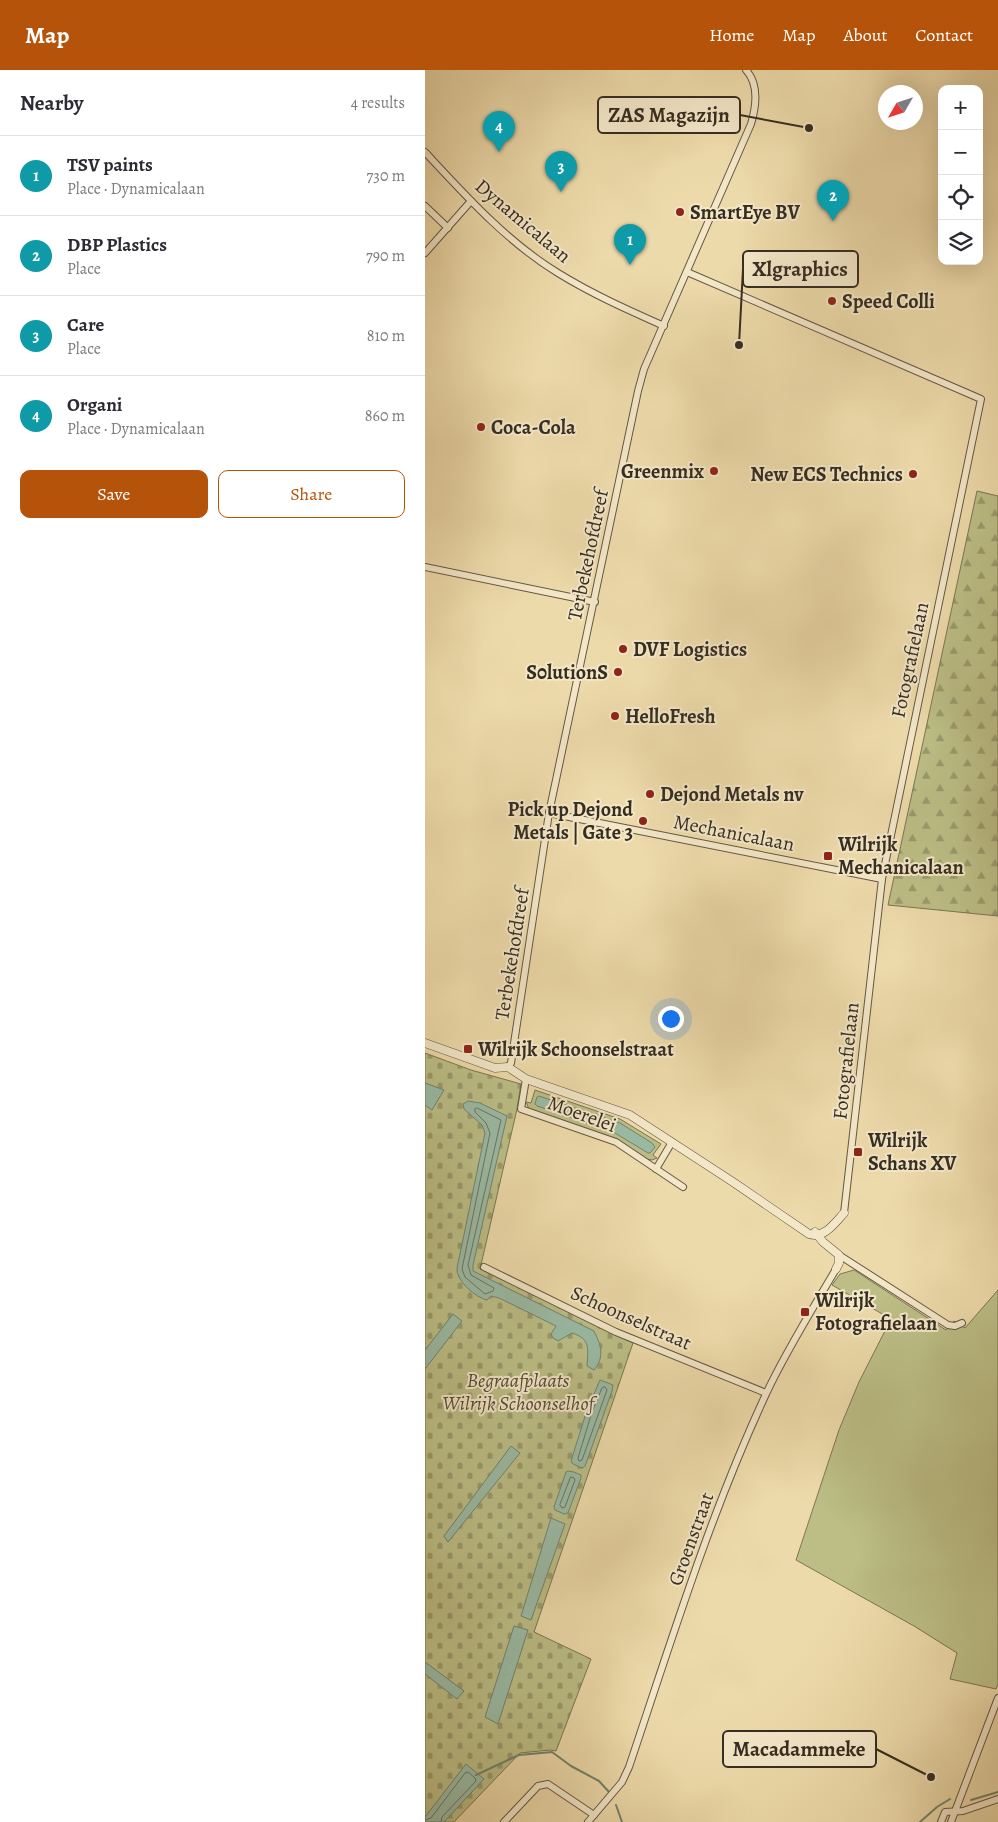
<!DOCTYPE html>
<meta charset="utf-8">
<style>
:root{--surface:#fff;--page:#f7f7f7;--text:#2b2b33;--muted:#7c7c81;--line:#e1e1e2;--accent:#b45309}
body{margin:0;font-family:Alegreya,serif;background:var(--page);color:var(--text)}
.controls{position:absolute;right:15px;top:15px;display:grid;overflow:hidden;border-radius:10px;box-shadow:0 5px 20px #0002}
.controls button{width:45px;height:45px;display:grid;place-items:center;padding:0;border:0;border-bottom:1px solid var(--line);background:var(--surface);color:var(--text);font:25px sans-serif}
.compass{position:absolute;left:453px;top:15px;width:45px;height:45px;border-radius:50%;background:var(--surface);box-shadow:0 5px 20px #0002;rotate:231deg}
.you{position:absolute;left:245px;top:948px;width:18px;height:18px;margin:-12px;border:4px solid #fff;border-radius:50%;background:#1a73e8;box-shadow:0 0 0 8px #1a73e833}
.badge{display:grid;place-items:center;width:32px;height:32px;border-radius:50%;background:var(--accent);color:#fff;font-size:16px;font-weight:700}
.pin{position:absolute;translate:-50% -41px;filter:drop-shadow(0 1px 2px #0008)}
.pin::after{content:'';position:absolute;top:26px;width:18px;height:15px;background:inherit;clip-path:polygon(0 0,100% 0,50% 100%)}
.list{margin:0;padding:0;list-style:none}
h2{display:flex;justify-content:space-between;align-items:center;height:65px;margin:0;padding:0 20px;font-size:21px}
h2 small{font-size:16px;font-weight:400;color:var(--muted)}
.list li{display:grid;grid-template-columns:32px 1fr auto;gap:15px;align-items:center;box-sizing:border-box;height:80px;padding:0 20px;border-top:1px solid var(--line)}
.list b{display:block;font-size:19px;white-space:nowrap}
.list p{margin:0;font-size:16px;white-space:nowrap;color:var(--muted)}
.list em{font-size:16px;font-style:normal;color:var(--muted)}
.actions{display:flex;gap:10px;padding:15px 20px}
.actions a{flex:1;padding:11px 0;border:1px solid var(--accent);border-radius:10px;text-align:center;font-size:18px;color:var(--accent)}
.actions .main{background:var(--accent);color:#fff}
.icon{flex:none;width:28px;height:28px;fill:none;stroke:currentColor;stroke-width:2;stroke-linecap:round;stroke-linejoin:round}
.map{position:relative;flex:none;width:573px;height:1752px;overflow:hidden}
header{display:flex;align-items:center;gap:30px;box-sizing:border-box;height:70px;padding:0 25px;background:var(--accent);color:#fff}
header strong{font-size:24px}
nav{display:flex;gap:28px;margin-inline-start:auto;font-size:18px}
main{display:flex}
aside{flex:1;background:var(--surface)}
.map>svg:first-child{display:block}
</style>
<header>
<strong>Map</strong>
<nav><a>Home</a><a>Map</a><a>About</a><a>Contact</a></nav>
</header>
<main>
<aside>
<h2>Nearby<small>4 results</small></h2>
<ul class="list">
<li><span class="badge" style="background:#0f9aa8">1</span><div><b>TSV paints</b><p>Place · Dynamicalaan</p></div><em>730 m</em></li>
<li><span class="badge" style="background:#0f9aa8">2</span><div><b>DBP Plastics</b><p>Place</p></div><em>790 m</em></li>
<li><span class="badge" style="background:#0f9aa8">3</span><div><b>Care</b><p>Place</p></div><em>810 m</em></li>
<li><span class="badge" style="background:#0f9aa8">4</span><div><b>Organi</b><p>Place · Dynamicalaan</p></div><em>860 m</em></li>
</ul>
<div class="actions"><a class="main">Save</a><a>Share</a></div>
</aside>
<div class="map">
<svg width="573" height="1752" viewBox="0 0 573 1752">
<defs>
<pattern id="forest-firs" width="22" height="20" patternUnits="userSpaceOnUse" patternTransform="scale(1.25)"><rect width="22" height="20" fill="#bcbe86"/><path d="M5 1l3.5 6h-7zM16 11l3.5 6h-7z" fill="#9a9b6d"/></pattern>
<pattern id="cemetery-stones" width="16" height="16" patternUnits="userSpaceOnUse" patternTransform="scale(1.25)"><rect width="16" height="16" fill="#bcbe86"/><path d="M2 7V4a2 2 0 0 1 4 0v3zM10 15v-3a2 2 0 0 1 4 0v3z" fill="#9a9b6d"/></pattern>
</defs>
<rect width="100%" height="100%" fill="#eddaaa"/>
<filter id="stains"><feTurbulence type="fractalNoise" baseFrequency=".004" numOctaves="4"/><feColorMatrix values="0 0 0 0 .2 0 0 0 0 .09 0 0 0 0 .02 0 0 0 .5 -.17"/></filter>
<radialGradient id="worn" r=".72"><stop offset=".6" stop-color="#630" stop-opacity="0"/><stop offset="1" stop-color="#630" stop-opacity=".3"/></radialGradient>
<!-- green -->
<g fill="#bcbe86" stroke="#797654">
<polygon points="110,1020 195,1049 236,1074 228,1085 232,1088 227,1090 222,1089 192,1069 104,1039 101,1032 106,1033"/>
<polygon points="429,1200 521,1260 529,1251 540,1258 573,1220 573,1614 571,1619 525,1609 532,1583 489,1556 371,1490 414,1360 434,1312 466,1249 407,1215 415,1204"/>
</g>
<!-- forest -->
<polygon fill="url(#forest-firs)" stroke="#797654" points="552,421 573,426 573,846 463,835"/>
<!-- cemetery -->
<polygon fill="url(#cemetery-stones)" stroke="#797654" points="0,983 46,1000 96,1014 92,1039 55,1199 208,1273 109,1562 166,1589 131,1681 125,1680 95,1683 29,1752 0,1752"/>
<!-- water -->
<g fill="#9abba5" stroke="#728270">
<polygon points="0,1013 19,1020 7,1040 0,1035"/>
<polygon points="114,1026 195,1053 227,1073 230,1077 225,1083 223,1083 185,1060 112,1036 110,1034 112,1027"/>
<path d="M43 1031 55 1033 82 1046 48 1195V1201L169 1261C176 1275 180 1287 169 1300L162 1296C163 1279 166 1269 147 1263L133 1271 128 1268 126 1264 131 1256 74 1228 66 1226 62 1230C50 1227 33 1212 32 1200 32 1195 34 1189 35 1184L60 1063 57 1055 39 1039 38 1034Z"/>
<polygon points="28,1244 37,1251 0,1299 0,1280"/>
<polygon points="175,1310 188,1315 187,1321 160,1396 157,1398 148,1394 146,1391 162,1340"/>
<polygon points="86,1376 95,1383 23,1472 19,1466"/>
<polygon points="143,1401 149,1402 156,1405 156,1408 143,1443 139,1444 130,1440 129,1437 141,1402"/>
<polygon points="126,1448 140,1454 106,1550 96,1546"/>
<polygon points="89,1556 103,1560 73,1654 60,1647"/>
<polygon points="0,1592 39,1621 32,1629 0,1604"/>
<polygon points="41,1694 59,1709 19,1752 0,1752 0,1747"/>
</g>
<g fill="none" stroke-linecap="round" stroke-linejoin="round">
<!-- shore -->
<g stroke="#687463" stroke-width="1">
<polygon points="52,1038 76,1050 43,1195 46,1205 69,1218 68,1221 60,1224 40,1207 37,1199 65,1063 61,1053 50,1042 50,1039"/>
<polygon points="180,1317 182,1320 157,1390 154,1391 153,1388 167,1342 177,1318"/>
<polygon points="146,1407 149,1408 150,1410 140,1437 137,1438 135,1435"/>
<polyline points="0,1750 6,1748 40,1703 43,1702 50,1708 51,1711 17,1747 16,1752"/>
</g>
<!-- stream -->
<g stroke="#728270" stroke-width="2">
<polyline points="51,1705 94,1685 127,1682 146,1696 174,1711 184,1722"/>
<polyline points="546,1730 573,1722"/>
<polyline points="191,1735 197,1752"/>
<polyline points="495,1752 512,1737 525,1729"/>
</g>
<defs>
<g id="minor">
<path d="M0 82C40 125 82 172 133 203 167 224 203 240 239 256"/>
<polyline points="0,136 23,158"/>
<polyline points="0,183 46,131"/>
<polyline points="262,202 556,329 457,809 419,1143"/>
<polyline points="0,497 170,532"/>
<polyline points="124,743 457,809"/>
<path d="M83 997 86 993 124 743 213 321 219 299 326 54C331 37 334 14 321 0"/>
<polyline points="101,1009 96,1039 191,1072 258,1117"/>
<polyline points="231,1099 247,1072"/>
<polyline points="414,1185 523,1255 530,1256 537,1253"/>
<polyline points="59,1197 191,1262 341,1323"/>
<polyline points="79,1752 113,1716 123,1714 169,1745"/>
<path d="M163 1752 197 1712 204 1697C246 1572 285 1444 341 1324 361 1281 387 1240 411 1199"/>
<polyline points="516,1752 520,1742 538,1741 573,1729"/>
<polyline points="526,1752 573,1628"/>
</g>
<g id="tertiary">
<path d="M0 973 70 998 83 997 101 1009 205 1045 308 1112 384 1164C399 1169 410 1153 419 1143"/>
<polyline points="390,1162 398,1172 414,1185 414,1193 411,1199"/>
</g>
</defs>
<!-- minor casing -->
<use href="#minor" stroke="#645843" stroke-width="8"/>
<!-- tertiary casing -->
<use href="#tertiary" stroke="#645843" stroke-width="9"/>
<!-- minor -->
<use href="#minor" stroke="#f3e7c8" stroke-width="6"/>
<!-- tertiary -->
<use href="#tertiary" stroke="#f3e7c8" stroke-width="8"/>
</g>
<!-- markers -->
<g fill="#8f2418" stroke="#f3e7c8" stroke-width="2">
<circle cx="255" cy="142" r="5"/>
<circle cx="407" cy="231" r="5"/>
<circle cx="56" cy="357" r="5"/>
<circle cx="289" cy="401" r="5"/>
<circle cx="488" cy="404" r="5"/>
<circle cx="198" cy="579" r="5"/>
<circle cx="193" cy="602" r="5"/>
<circle cx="190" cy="646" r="5"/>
<circle cx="225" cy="724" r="5"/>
<circle cx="218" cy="751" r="5"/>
<rect x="398" y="781" width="10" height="10" rx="2.5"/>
<rect x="38" y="974" width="10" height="10" rx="2.5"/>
<rect x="428" y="1077" width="10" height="10" rx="2.5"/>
<rect x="375" y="1237" width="10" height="10" rx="2.5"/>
</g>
<g text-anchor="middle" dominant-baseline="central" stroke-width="4" stroke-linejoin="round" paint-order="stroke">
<!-- poi labels -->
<g font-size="20" font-weight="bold" fill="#362d21" stroke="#f3e7c8" text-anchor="start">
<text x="265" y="142">SmartEye BV</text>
<text x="417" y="231">Speed Colli</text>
<text x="66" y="357">Coca-Cola</text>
<text x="279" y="401" text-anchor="end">Greenmix</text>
<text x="478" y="404" text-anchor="end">New ECS Technics</text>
<text x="208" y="579">DVF Logistics</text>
<text x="183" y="602" text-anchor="end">S0lutionS</text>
<text x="200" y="646">HelloFresh</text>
<text x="235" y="724">Dejond Metals nv</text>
<text x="208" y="739" text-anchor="end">Pick up Dejond<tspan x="208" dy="23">Metals | Gate 3</tspan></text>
<text x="413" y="774">Wilrijk<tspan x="413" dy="23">Mechanicalaan</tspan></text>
<text x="53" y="979">Wilrijk Schoonselstraat</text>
<text x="443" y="1070">Wilrijk<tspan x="443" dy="23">Schans XV</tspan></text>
<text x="390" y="1230">Wilrijk<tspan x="390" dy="23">Fotografielaan</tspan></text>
</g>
<!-- street labels -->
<g font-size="20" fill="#362d21" stroke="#f3e7c8">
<text transform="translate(98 151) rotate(40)">Dynamicalaan</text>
<text transform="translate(163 485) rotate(-78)">Terbekehofdreef</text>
<text transform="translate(485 590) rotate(-78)">Fotografielaan</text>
<text transform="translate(309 763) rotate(11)">Mechanicalaan</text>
<text transform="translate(87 884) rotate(-81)">Terbekehofdreef</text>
<text transform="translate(421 991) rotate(-84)">Fotografielaan</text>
<text transform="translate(157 1044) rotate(20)">Moerelei</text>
<text transform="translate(206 1248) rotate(24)">Schoonselstraat</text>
<text transform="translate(266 1469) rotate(-70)">Groenstraat</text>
</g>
<!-- park labels -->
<g font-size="20" font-style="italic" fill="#514a35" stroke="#f3e7c8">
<text x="93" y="1310">Begraafplaats<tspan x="93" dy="23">Wilrijk Schoonselhof</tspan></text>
</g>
</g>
<!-- callouts -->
<path fill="none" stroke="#362d21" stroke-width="2" d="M384 58L315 45M314 275L318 199M506 1707L451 1679"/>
<g fill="#362d21" stroke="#f3e7c8" stroke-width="2">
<circle cx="384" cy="58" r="5"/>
<circle cx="314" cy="275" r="5"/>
<circle cx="506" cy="1707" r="5"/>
</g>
<g fill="#f3e7c8" stroke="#362d21" stroke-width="2">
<rect x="173" y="27" width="142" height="36" rx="5"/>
<rect x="318" y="181" width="115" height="36" rx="5"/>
<rect x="298" y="1661" width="153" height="36" rx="5"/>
</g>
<g font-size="21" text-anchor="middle" font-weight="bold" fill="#362d21">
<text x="244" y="52">ZAS Magazijn</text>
<text x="375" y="206">Xlgraphics</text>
<text x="374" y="1686">Macadammeke</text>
</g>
<rect width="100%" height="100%" filter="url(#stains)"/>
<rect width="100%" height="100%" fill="url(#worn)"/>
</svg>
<div class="controls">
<button>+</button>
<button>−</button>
<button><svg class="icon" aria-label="locate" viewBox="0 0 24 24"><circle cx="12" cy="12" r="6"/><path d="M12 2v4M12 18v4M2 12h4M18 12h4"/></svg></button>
<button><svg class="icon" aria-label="layers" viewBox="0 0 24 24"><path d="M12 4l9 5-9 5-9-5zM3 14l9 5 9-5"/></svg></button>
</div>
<svg class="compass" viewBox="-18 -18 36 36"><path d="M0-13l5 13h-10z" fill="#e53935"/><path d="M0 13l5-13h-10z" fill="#7c7c81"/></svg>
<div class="you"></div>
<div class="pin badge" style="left:205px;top:195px;background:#0f9aa8">1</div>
<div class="pin badge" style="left:408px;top:151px;background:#0f9aa8">2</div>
<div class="pin badge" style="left:136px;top:122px;background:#0f9aa8">3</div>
<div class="pin badge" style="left:74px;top:82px;background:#0f9aa8">4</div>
</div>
</main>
